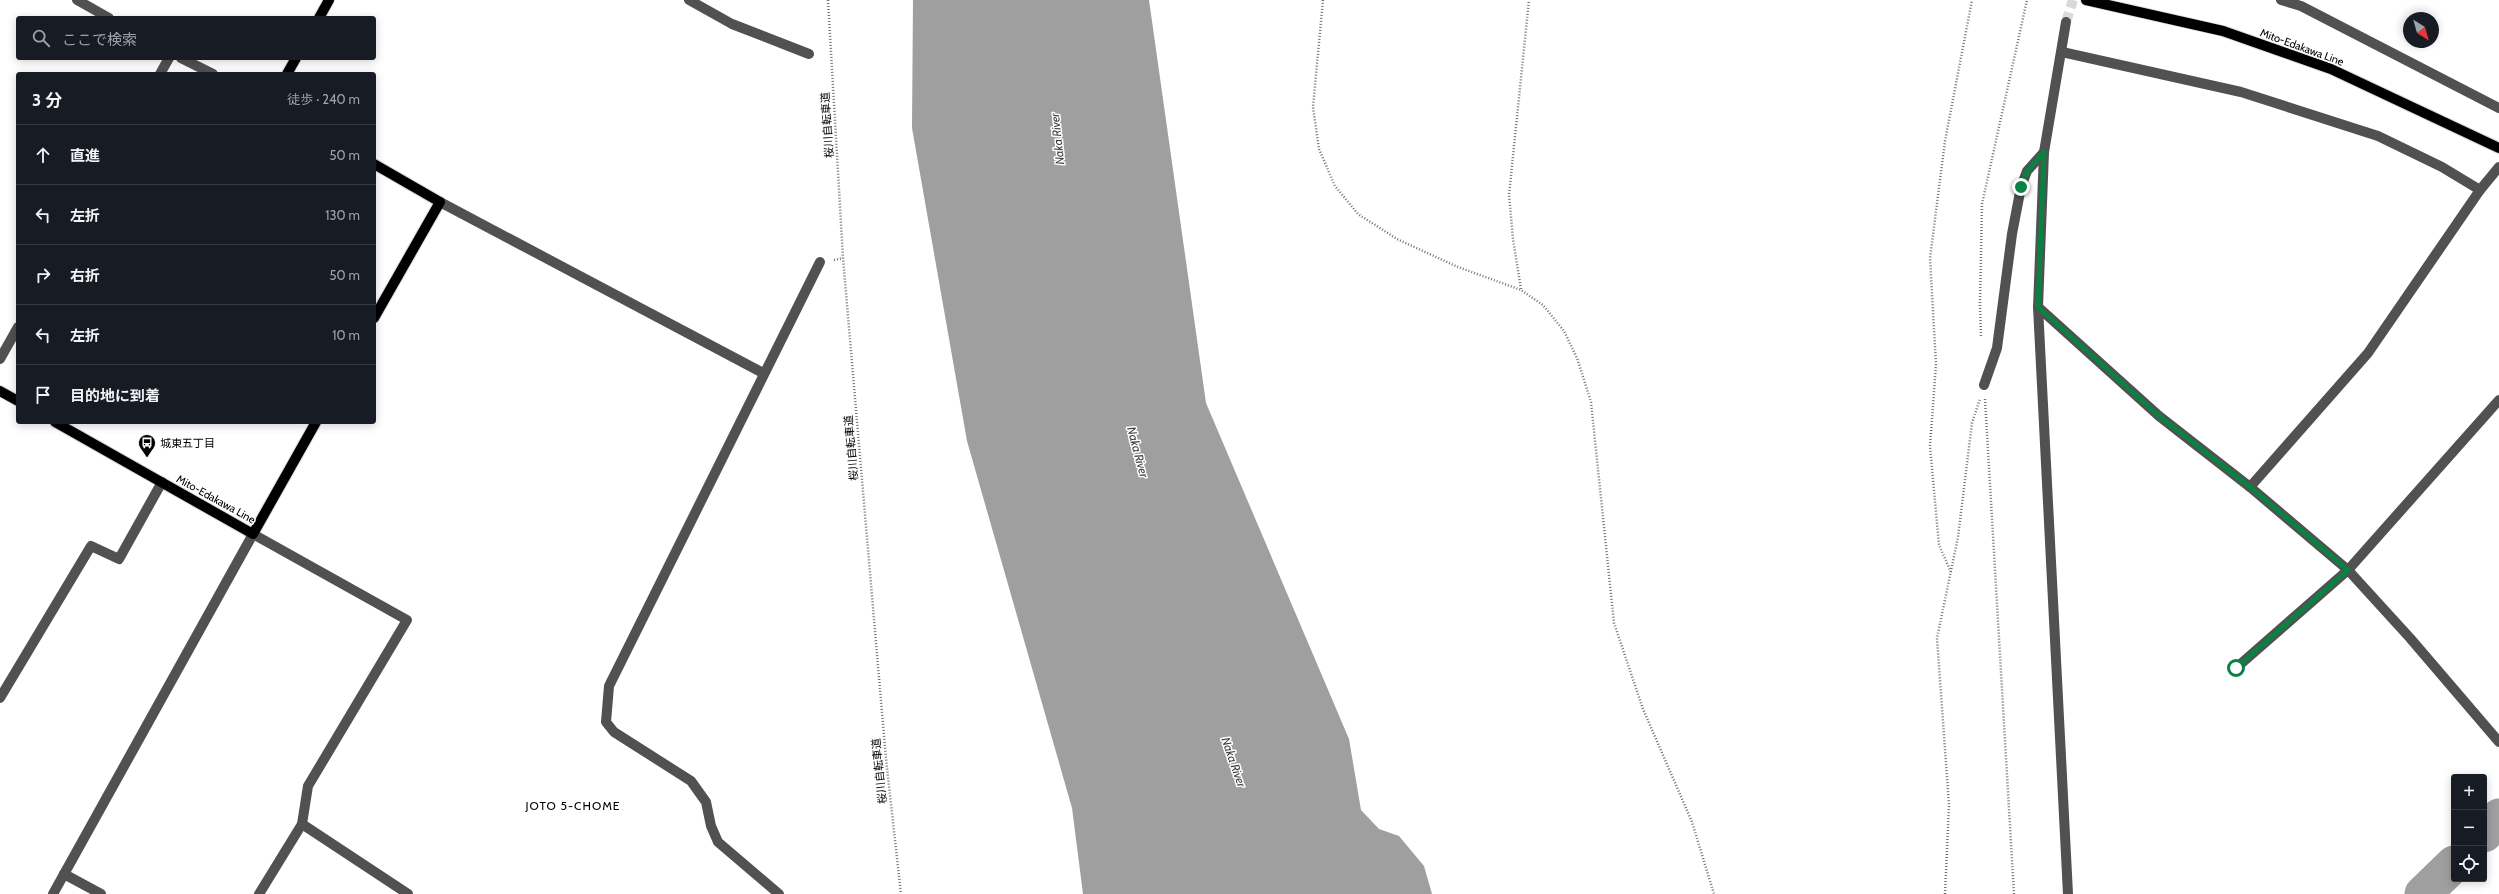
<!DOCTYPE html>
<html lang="ja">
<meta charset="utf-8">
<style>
:root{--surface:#171b24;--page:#20242c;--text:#f1f3f6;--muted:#9ea1a6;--line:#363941}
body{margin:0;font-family:Cabin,"Noto Sans JP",sans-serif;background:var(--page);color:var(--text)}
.controls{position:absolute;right:12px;bottom:12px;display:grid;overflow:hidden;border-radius:4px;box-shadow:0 2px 10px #0003}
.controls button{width:36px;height:36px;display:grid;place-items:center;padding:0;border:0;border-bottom:1px solid var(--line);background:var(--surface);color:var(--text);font:20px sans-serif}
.compass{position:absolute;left:2403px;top:12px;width:36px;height:36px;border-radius:50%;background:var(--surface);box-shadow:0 2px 10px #0003;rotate:143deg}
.stop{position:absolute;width:12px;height:12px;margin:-9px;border:3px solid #0b8043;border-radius:50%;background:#fff}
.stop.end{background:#0b8043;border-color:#fff;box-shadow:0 1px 4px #0008}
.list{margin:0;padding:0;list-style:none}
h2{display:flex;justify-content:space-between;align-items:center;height:52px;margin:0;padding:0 16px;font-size:17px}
h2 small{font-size:13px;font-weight:400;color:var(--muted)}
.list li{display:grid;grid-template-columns:26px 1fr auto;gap:12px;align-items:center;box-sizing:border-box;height:60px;padding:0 16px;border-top:1px solid var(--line)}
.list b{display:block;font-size:15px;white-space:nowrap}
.list em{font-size:13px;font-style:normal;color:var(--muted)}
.icon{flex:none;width:22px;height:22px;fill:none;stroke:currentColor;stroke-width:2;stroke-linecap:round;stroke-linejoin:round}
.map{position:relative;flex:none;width:2499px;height:894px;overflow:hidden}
.search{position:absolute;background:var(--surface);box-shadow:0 2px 10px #0003;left:16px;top:16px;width:360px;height:44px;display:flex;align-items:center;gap:10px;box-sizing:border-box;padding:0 14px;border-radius:4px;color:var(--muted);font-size:15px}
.panel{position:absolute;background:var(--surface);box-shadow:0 2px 10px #0003;left:16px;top:72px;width:360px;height:352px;border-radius:4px}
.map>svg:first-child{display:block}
</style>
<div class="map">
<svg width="2499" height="894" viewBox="0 0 2499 894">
<rect width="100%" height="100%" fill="#fff"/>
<!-- water -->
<polygon fill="#9f9f9f" points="913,0 1149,0 1206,403 1349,739 1361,810 1379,829 1399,836 1424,866 1432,894 1083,894 1072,808 967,441 912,128"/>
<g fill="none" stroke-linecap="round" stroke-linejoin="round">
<!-- river -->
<g stroke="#9f9f9f" stroke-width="37">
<polyline points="2484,834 2499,817"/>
<polyline points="2423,894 2454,864"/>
</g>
<!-- minor-tunnel -->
<polyline stroke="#d9d9d9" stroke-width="10" stroke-dasharray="10 5" stroke-linecap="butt" points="2066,22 2073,0"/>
<defs>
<g id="major">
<polyline points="2086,0 2223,31 2331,69 2499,148"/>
<polyline points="319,18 329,0"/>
<polyline points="287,74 296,58"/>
<polyline points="374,164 440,202 374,318"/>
<polyline points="0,391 18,401"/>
<polyline points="55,422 253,534 316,422"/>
</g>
</defs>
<!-- major casing -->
<use href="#major" stroke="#dbdbdb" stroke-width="12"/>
<!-- path -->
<g stroke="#737373" stroke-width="2.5" stroke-dasharray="1 2" stroke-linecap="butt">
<polyline points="828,0 843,258 886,759 901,894"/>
<polyline points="1323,0 1313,107 1319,149 1335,186 1358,214 1397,239 1458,267 1521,290 1543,305 1564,331 1577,358 1591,402 1614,623 1643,709 1692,822 1714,894"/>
<polyline points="834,260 843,258"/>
<polyline points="1521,289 1513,239 1509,195 1529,0"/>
<polyline points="1981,336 1980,304 1982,204 2027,0"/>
<polyline points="1985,399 2014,894"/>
<polyline points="1951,572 1939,545 1930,446 1936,364 1930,258 1945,141 1972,0"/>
<polyline points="1945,894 1949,805 1937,638 1958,537 1972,423 1980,399"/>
</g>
<!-- minor -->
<g stroke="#515151" stroke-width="10">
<polyline points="77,0 109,18"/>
<polyline points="689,0 732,24 809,54"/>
<polyline points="2281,0 2301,6 2499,108"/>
<polyline points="2066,22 2044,152 2038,307 2068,894"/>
<polyline points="2062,52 2241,92 2378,136 2442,167 2480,190"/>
<polyline points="181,58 213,74"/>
<polyline points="160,74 169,58"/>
<polyline points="440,202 763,373"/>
<polyline points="2038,307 2159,416 2250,487 2348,570 2410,638 2499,742"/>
<polyline points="0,359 18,327"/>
<polyline points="1984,385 1997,348 2012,234 2021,187 2027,171 2044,152"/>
<polyline points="2250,487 2368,353 2480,190 2499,167"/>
<polyline points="2236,668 2348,570 2499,400"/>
<polyline points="0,698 91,546 119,559 162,482"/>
<polyline points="64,874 101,894"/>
<polyline points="53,894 253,534 407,620 308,786 302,824 408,894"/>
<polyline points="259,894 302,824"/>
<polyline points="779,894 718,842 711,826 706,802 691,781 614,732 606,722 609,686 820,262"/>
</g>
<!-- major -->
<use href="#major" stroke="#000" stroke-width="10"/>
</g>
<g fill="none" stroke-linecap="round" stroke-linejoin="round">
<!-- route -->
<polyline stroke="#0b8043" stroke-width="5" points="2021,187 2027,171 2044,152 2038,307 2159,416 2250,487 2348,570 2236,668"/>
</g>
<!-- icons -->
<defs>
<symbol id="bus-pin" viewBox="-11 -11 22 30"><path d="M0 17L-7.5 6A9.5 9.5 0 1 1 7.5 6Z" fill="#000" stroke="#fff"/><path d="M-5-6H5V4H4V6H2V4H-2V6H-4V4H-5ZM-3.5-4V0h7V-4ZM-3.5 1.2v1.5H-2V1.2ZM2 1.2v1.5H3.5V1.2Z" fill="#fff"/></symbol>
</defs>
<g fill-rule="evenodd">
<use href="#bus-pin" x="137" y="433" width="20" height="27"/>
</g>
<g text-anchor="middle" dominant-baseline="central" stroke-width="3" stroke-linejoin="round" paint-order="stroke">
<!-- street labels -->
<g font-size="11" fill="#000" stroke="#fff">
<text transform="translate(2302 47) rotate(20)">Mito-Edakawa Line</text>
<text transform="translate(827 125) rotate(-94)">桜川自転車道</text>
<text transform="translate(851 448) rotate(-95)">桜川自転車道</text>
<text transform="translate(216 499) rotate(29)">Mito-Edakawa Line</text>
<text transform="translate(879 771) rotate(-96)">桜川自転車道</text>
</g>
<!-- poi labels -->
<g font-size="11" fill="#000" stroke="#fff" text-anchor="start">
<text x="160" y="443">城東五丁目</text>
</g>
<!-- water labels -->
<g font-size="12" font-style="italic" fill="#404040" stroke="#fff">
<text transform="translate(1057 139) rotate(-96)">Naka River</text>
<text transform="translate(1138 452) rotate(75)">Naka River</text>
<text transform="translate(1234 762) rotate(71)">Naka River</text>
</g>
<!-- neighbourhood labels -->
<g font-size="12" letter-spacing="1" fill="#000" stroke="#fff">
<text x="573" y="805">JOTO 5-CHOME</text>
</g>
</g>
</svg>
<div class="controls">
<button>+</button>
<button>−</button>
<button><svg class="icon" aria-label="locate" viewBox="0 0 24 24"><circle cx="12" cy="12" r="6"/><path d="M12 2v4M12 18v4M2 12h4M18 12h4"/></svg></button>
</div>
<svg class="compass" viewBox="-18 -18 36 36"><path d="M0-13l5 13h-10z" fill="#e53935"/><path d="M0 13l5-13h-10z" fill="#9ea1a6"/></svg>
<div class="stop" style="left:2236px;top:668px"></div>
<div class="stop end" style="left:2021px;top:187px"></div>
<div class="search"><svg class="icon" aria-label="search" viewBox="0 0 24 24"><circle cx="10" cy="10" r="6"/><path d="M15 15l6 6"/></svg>ここで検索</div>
<section class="panel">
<h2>3 分<small>徒歩 · 240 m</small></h2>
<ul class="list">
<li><svg class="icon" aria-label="ahead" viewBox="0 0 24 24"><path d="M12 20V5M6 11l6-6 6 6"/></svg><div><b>直進</b></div><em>50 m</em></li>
<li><svg class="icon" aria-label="left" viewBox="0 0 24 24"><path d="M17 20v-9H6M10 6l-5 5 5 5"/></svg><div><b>左折</b></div><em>130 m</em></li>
<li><svg class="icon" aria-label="right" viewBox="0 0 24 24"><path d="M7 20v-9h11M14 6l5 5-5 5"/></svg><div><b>右折</b></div><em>50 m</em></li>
<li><svg class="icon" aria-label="left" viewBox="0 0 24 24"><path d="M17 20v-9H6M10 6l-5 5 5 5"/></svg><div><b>左折</b></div><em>10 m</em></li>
<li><svg class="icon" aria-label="arrive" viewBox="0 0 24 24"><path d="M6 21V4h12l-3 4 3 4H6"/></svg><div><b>目的地に到着</b></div></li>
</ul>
</section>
</div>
